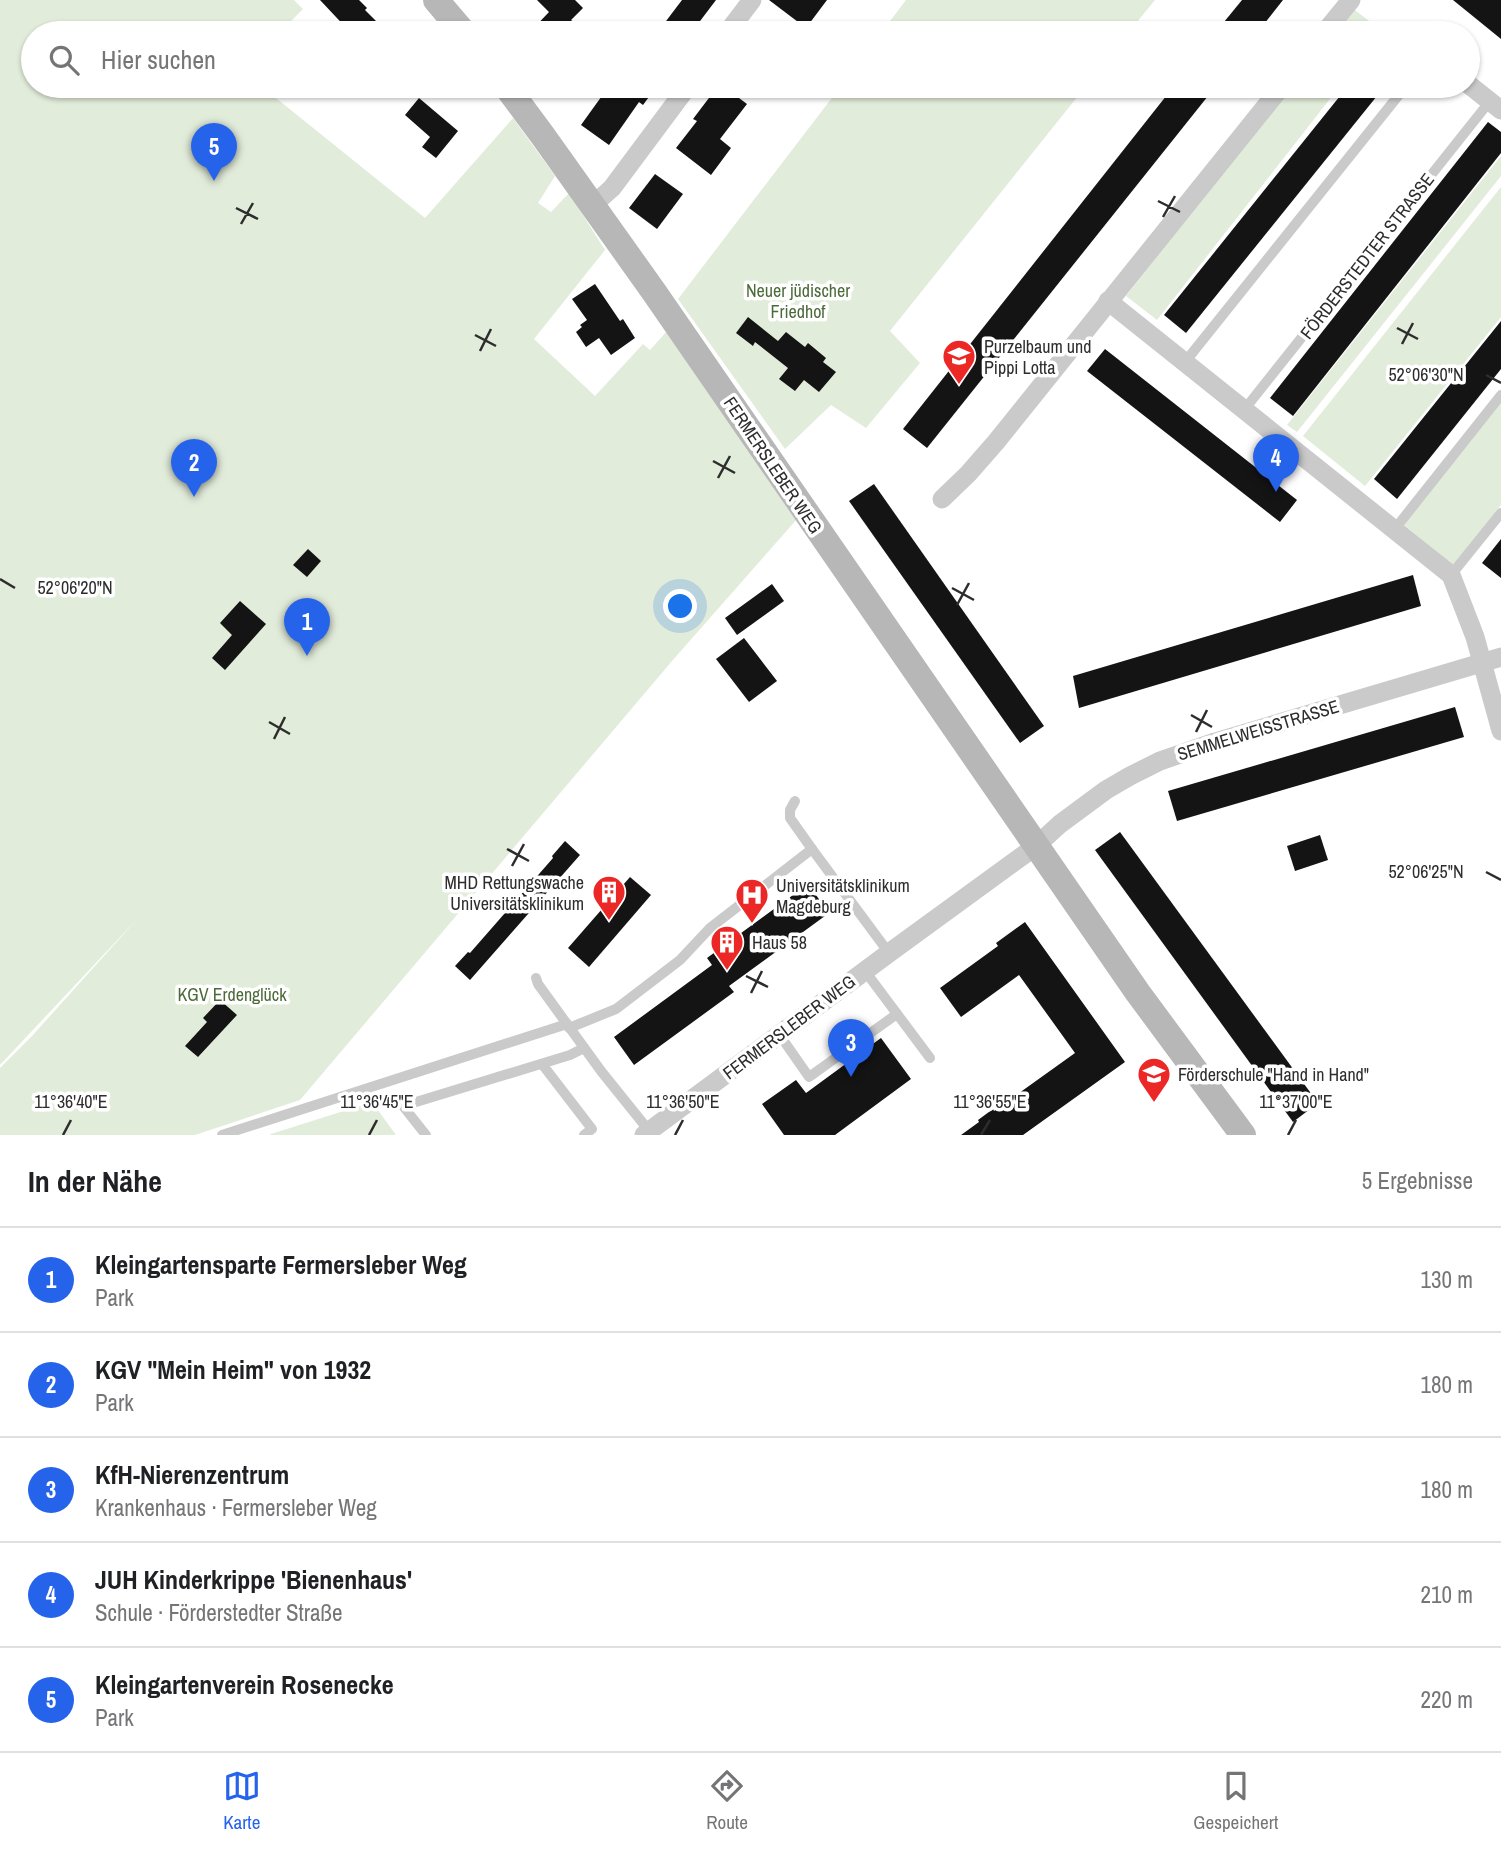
<!DOCTYPE html>
<html lang="de">
<meta charset="utf-8">
<style>
:root{--surface:#fff;--page:#f2f2f2;--text:#202124;--muted:#757577;--line:#e0e0e0;--accent:#2563eb}
body{margin:0;font-family:"Archivo Narrow",sans-serif;background:var(--page);color:var(--text)}
.you{position:absolute;left:681px;top:607px;width:24px;height:24px;margin:-18px;border:5px solid #fff;border-radius:50%;background:#1a73e8;box-shadow:0 0 0 10px #1a73e833}
.badge{display:grid;place-items:center;width:46px;height:46px;border-radius:50%;background:var(--accent);color:#fff;font-size:23px;font-weight:700}
.pin{position:absolute;translate:-50% -58px;filter:drop-shadow(0 2px 4px #0008)}
.pin::after{content:'';position:absolute;top:37px;width:24px;height:21px;background:inherit;clip-path:polygon(0 0,100% 0,50% 100%)}
.list{margin:0;padding:0;list-style:none}
h2{display:flex;justify-content:space-between;align-items:center;height:91px;margin:0;padding:0 28px;font-size:30px}
h2 small{font-size:23px;font-weight:400;color:var(--muted)}
.list li{display:grid;grid-template-columns:46px 1fr auto;gap:21px;align-items:center;box-sizing:border-box;height:105px;padding:0 28px;border-top:2px solid var(--line)}
.list b{display:block;font-size:26px;white-space:nowrap}
.list p{margin:0;font-size:23px;white-space:nowrap;color:var(--muted)}
.list em{font-size:23px;font-style:normal;color:var(--muted)}
.icon{flex:none;width:38px;height:38px;fill:none;stroke:currentColor;stroke-width:2;stroke-linecap:round;stroke-linejoin:round}
.map{position:relative;flex:none;width:1501px;height:1135px;overflow:hidden}
.search{position:absolute;background:var(--surface);box-shadow:0 2px 5px #0004;left:21px;right:21px;top:21px;height:77px;display:flex;align-items:center;gap:18px;box-sizing:border-box;padding:0 24px;border-radius:38px;color:var(--muted);font-size:26px}
.sheet{height:616px;background:var(--surface)}
nav{display:flex;justify-content:space-around;align-items:center;box-sizing:border-box;height:98px;border-top:2px solid var(--line);background:var(--surface);font-size:19px;color:var(--muted)}
nav a{display:grid;justify-items:center;gap:4px}
nav .on{color:var(--accent)}
.map>svg:first-child{display:block}
</style>
<div class="map">
<svg width="1501" height="1135" viewBox="0 0 1501 1135">
<rect width="100%" height="100%" fill="#fff"/>
<!-- green -->
<g fill="#e2ecda">
<polygon points="0,0 294,0 303,9 279,33 33,33 33,86 261,86 425,218 513,118 555,176 538,203 551,212 569,193 605,250 534,339 595,396 643,344 650,350 668,330 797,519 672,661 300,1100 195,1135 0,1135 0,1068 32,1036 139,917 0,1065"/>
<polygon points="906,0 1155,0 1128,33 881,33"/>
<polygon points="1351,7 1382,31 1381,33 1331,33"/>
<polygon points="841,86 1086,86 890,331 920,363 866,428 831,405 785,449 678,299"/>
<polygon points="1290,86 1340,86 1157,320 1126,296"/>
<polygon points="1501,156 1501,176 1297,432 1287,425"/>
<polygon points="1501,187 1501,317 1365,486 1303,436"/>
<polygon points="1501,401 1501,505 1453,565 1403,524"/>
<polygon points="372,1102 396,1135 270,1135 271,1134"/>
</g>
<!-- building -->
<g fill="#141414">
<polygon points="320,0 359,0 367,8 365,10 388,33 351,33"/>
<polygon points="537,0 575,0 583,8 571,20 589,33 529,33 549,12"/>
<polygon points="682,0 716,0 691,33 657,33"/>
<polygon points="769,0 827,0 806,28"/>
<polygon points="1242,0 1283,0 1257,33 1215,33"/>
<polygon points="1453,0 1501,0 1501,39"/>
<polygon points="609,86 657,86 643,105 639,102 609,145 581,125"/>
<polygon points="718,86 723,86 747,104 720,139 731,148 711,175 676,148 697,121 693,119"/>
<polygon points="1174,86 1216,86 927,448 903,429"/>
<polygon points="1348,86 1385,86 1186,333 1164,315"/>
<polygon points="419,98 458,131 436,158 422,147 430,137 405,115"/>
<polygon points="1488,122 1501,132 1501,153 1293,416 1270,398"/>
<polygon points="655,174 683,194 657,229 629,208"/>
<polygon points="595,284 620,321 623,319 635,338 611,355 599,338 586,347 576,332 582,327 580,325 587,320 572,299"/>
<polygon points="748,317 778,341 786,332 805,347 808,343 826,358 823,362 836,372 819,392 804,380 795,391 779,379 788,368 755,342 753,346 736,333"/>
<polygon points="1501,321 1501,369 1397,499 1374,479"/>
<polygon points="1105,349 1297,500 1280,522 1087,371"/>
<polygon points="874,484 1044,726 1020,743 849,501"/>
<polygon points="1501,539 1501,578 1482,563"/>
<polygon points="308,549 321,561 307,577 293,565"/>
<polygon points="1413,575 1421,606 1079,708 1073,676"/>
<polygon points="772,584 784,601 737,635 725,618"/>
<polygon points="240,601 266,624 225,670 212,658 232,635 220,623"/>
<polygon points="744,638 777,681 749,702 716,659"/>
<polygon points="1455,707 1464,737 1177,821 1168,791"/>
<polygon points="1120,832 1318,1103 1293,1122 1095,850"/>
<polygon points="1320,835 1328,860 1295,871 1287,846"/>
<polygon points="565,841 580,855 470,980 455,966 468,952 470,953 553,858 552,856"/>
<polygon points="630,877 651,895 589,967 568,948"/>
<polygon points="808,884 829,913 729,986 734,992 634,1065 614,1037 712,965 707,958"/>
<polygon points="1025,922 1125,1062 1023,1135 961,1135 979,1122 978,1120 993,1109 994,1111 1075,1053 1019,975 961,1017 940,988 998,946 996,943"/>
<polygon points="220,1000 237,1015 198,1057 185,1046 207,1022 203,1018"/>
<polygon points="881,1038 911,1079 835,1135 784,1135 762,1104 796,1080 806,1093"/>
</g>
<g fill="none" stroke-linecap="round" stroke-linejoin="round">
<!-- lane -->
<g stroke="#cacaca" stroke-width="10">
<polyline points="1185,362 1406,86"/>
<polyline points="1244,410 1490,101"/>
<polyline points="1394,530 1501,395"/>
<polyline points="1451,575 1501,513"/>
<polyline points="795,801 790,810 790,818 812,849"/>
<polyline points="865,971 930,1058"/>
<polyline points="536,978 538,984 601,1071 650,1132"/>
<polyline points="569,1028 616,1009 680,960 710,928 812,849 889,953"/>
<polyline points="779,1034 809,1077 897,1014"/>
<polyline points="542,1064 592,1129 584,1135"/>
<polyline points="222,1135 567,1024"/>
<polyline points="426,1135 403,1106 570,1055 584,1048"/>
</g>
<!-- street -->
<g stroke="#cacaca" stroke-width="19">
<polyline points="727,33 752,0"/>
<polyline points="1324,33 1351,0"/>
<polyline points="1468,84 1501,110"/>
<polyline points="593,205 612,188 688,86"/>
<polyline points="1108,301 1451,575 1475,637 1501,731"/>
<polyline points="942,499 968,474 996,442 1282,86"/>
<polyline points="644,1135 889,953 1036,846 1060,824 1106,790 1130,776 1160,761 1215,742 1501,657"/>
</g>
<!-- secondary -->
<g stroke="#b7b7b7" stroke-width="26">
<polyline points="436,0 464,33"/>
<polyline points="506,86 543,136 654,292 1138,993 1243,1135"/>
</g>
</g>
<!-- ticks -->
<path fill="none" stroke="#2d2d2d" stroke-width="2.5" d="M1158 201 1180 212M236 208 258 219M1163 217 1175 196M241 224 253 203M1397 328 1418 339M475 335 496 346M1402 344 1413 323M480 351 491 329M1486 375 1501 383M713 461 735 473M718 478 730 456M0 579 15 588M952 588 974 600M957 605 969 583M1191 715 1212 727M269 722 290 734M1196 732 1207 710M274 739 285 717M507 849 529 861M512 866 524 844M1486 872 1501 880M746 976 768 987M751 993 762 971M63 1135 71 1120M369 1135 377 1120M675 1135 683 1120M981 1135 990 1120M1288 1135 1296 1120"/>
<!-- icons -->
<defs>
<symbol id="school-pin" viewBox="-11 -11 22 30"><path d="M0 17L-7.5 6A9.5 9.5 0 1 1 7.5 6Z" fill="#ec2827" stroke="#fff"/><path d="M0-5L7-2L0 1L-7-2ZM-4 1L0 2.5L4 1V4Q0 6-4 4Z" fill="#fff"/></symbol>
<symbol id="building-pin" viewBox="-11 -11 22 30"><path d="M0 17L-7.5 6A9.5 9.5 0 1 1 7.5 6Z" fill="#ec2827" stroke="#fff"/><path d="M-4-6H4V6H1V3H-1V6H-4ZM-2.5-4.3h1.7v1.8h-1.7ZM.8-4.3h1.7v1.8H.8ZM-2.5-1h1.7V.8h-1.7ZM.8-1h1.7V.8H.8Z" fill="#fff"/></symbol>
<symbol id="hospital-pin" viewBox="-11 -11 22 30"><path d="M0 17L-7.5 6A9.5 9.5 0 1 1 7.5 6Z" fill="#ec2827" stroke="#fff"/><path d="M-5-5h3v3.5h4V-5h3V5h-3V1.5h-4V5h-3Z" fill="#fff"/></symbol>
</defs>
<g fill-rule="evenodd">
<use href="#school-pin" x="940" y="337" width="38" height="52"/>
<use href="#building-pin" x="590" y="873" width="38" height="52"/>
<use href="#hospital-pin" x="733" y="876" width="38" height="52"/>
<use href="#building-pin" x="708" y="923" width="38" height="52"/>
<use href="#school-pin" x="1135" y="1055" width="38" height="52"/>
</g>
<g text-anchor="middle" dominant-baseline="central" stroke-width="7" stroke-linejoin="round" paint-order="stroke">
<!-- street labels -->
<g font-size="18" fill="#2d2d2d" stroke="#fff">
<text transform="translate(1367 256) rotate(-52)">FÖRDERSTEDTER STRASSE</text>
<text transform="translate(773 465) rotate(56)">FERMERSLEBER WEG</text>
<text transform="translate(1258 730) rotate(-17)">SEMMELWEISSTRASSE</text>
<text transform="translate(789 1027) rotate(-37)">FERMERSLEBER WEG</text>
</g>
<!-- park labels -->
<g font-size="18" fill="#4c6a39" stroke="#fff">
<text x="798" y="290">Neuer jüdischer<tspan x="798" dy="21">Friedhof</tspan></text>
<text x="232" y="994">KGV Erdenglück</text>
</g>
<!-- poi labels -->
<g font-size="18" fill="#2d2d2d" stroke="#fff" text-anchor="start">
<text x="984" y="346">Purzelbaum und<tspan x="984" dy="21">Pippi Lotta</tspan></text>
<text x="584" y="882" text-anchor="end">MHD Rettungswache<tspan x="584" dy="21">Universitätsklinikum</tspan></text>
<text x="776" y="885">Universitätsklinikum<tspan x="776" dy="21">Magdeburg</tspan></text>
<text x="752" y="942">Haus 58</text>
<text x="1178" y="1074">Förderschule "Hand in Hand"</text>
</g>
</g>
<g font-size="18" text-anchor="middle" fill="#2d2d2d" stroke="#fff" stroke-width="7" stroke-linejoin="round" paint-order="stroke">
<text x="1426" y="381">52°06'30"N</text>
<text x="75" y="594">52°06'20"N</text>
<text x="1426" y="878">52°06'25"N</text>
<text x="71" y="1108">11°36'40"E</text>
<text x="377" y="1108">11°36'45"E</text>
<text x="683" y="1108">11°36'50"E</text>
<text x="990" y="1108">11°36'55"E</text>
<text x="1296" y="1108">11°37'00"E</text>
</g>
</svg>
<div class="you"></div>
<div class="pin badge" style="left:307px;top:656px">1</div>
<div class="pin badge" style="left:194px;top:497px">2</div>
<div class="pin badge" style="left:851px;top:1077px">3</div>
<div class="pin badge" style="left:1276px;top:492px">4</div>
<div class="pin badge" style="left:214px;top:181px">5</div>
<div class="search"><svg class="icon" aria-label="search" viewBox="0 0 24 24"><circle cx="10" cy="10" r="6"/><path d="M15 15l6 6"/></svg>Hier suchen</div>
</div>
<section class="sheet">
<h2>In der Nähe<small>5 Ergebnisse</small></h2>
<ul class="list">
<li><span class="badge">1</span><div><b>Kleingartensparte Fermersleber Weg</b><p>Park</p></div><em>130 m</em></li>
<li><span class="badge">2</span><div><b>KGV &quot;Mein Heim&quot; von 1932</b><p>Park</p></div><em>180 m</em></li>
<li><span class="badge">3</span><div><b>KfH-Nierenzentrum</b><p>Krankenhaus · Fermersleber Weg</p></div><em>180 m</em></li>
<li><span class="badge">4</span><div><b>JUH Kinderkrippe 'Bienenhaus'</b><p>Schule · Förderstedter Straße</p></div><em>210 m</em></li>
<li><span class="badge">5</span><div><b>Kleingartenverein Rosenecke</b><p>Park</p></div><em>220 m</em></li>
</ul>
</section>
<nav>
<a class="on"><svg class="icon" aria-label="map" viewBox="0 0 24 24"><path d="M3 6l6-2 6 2 6-2v14l-6 2-6-2-6 2zM9 4v14M15 6v14"/></svg>Karte</a>
<a><svg class="icon" aria-label="directions" viewBox="0 0 24 24"><path d="M12 3l9 9-9 9-9-9zM9 14v-3h6M13 9l2 2-2 2"/></svg>Route</a>
<a><svg class="icon" aria-label="saved" viewBox="0 0 24 24"><path d="M7 4h10v16l-5-4-5 4z"/></svg>Gespeichert</a>
</nav>
